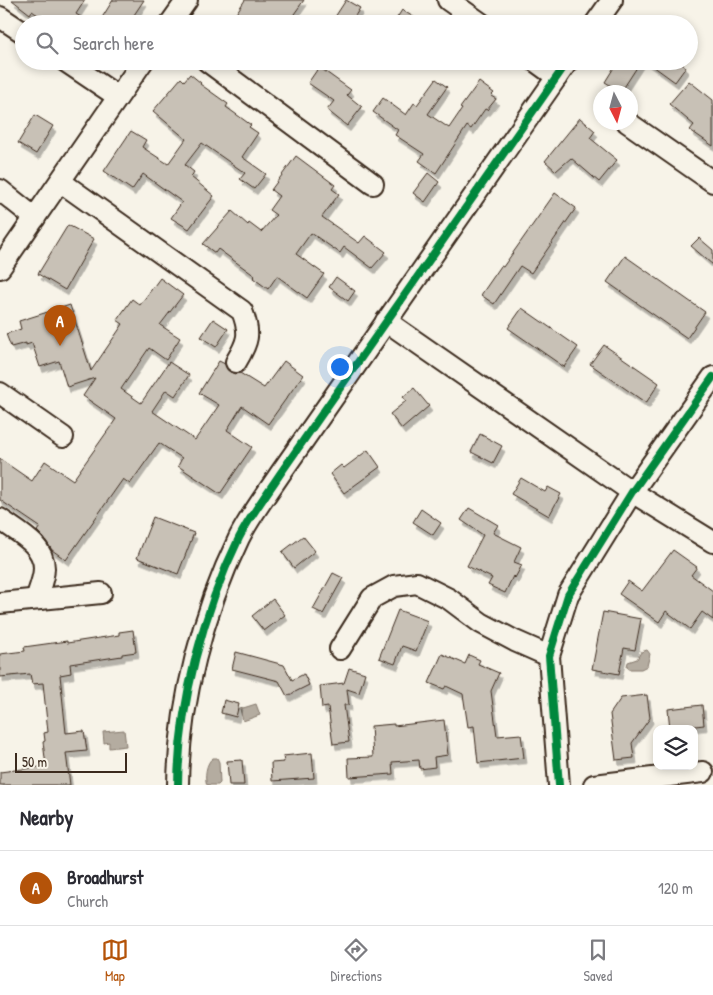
<!DOCTYPE html>
<style>
:root{--surface:#fff;--page:#f7f7f7;--text:#2b2b33;--muted:#7c7c81;--line:#e1e1e2;--accent:#b45309}
body{margin:0;font-family:"Patrick Hand",sans-serif;background:var(--page);color:var(--text)}
.controls{position:absolute;right:15px;bottom:15px;display:grid;overflow:hidden;border-radius:10px;box-shadow:0 2px 8px #0003}
.controls button{width:45px;height:45px;display:grid;place-items:center;padding:0;border:0;border-bottom:1px solid var(--line);background:var(--surface);color:var(--text);font:25px sans-serif}
.compass{position:absolute;left:593px;top:85px;width:45px;height:45px;border-radius:50%;background:var(--surface);box-shadow:0 2px 8px #0003;rotate:174deg}
.scale{position:absolute;left:15px;bottom:12px;width:112px;box-sizing:border-box;padding-left:5px;border:2px solid #3b2a1e;border-top:0;font-size:14px;line-height:18px;white-space:nowrap;color:#3b2a1e;-webkit-text-stroke:4px #f7f3e8;paint-order:stroke}
.you{position:absolute;left:339px;top:366px;width:18px;height:18px;margin:-12px;border:4px solid #fff;border-radius:50%;background:#1a73e8;box-shadow:0 0 0 8px #1a73e833}
.badge{display:grid;place-items:center;width:32px;height:32px;border-radius:50%;background:var(--accent);color:#fff;font-size:16px;font-weight:700}
.pin{position:absolute;translate:-50% -41px;filter:drop-shadow(0 1px 2px #0008)}
.pin::after{content:'';position:absolute;top:26px;width:18px;height:15px;background:inherit;clip-path:polygon(0 0,100% 0,50% 100%)}
.list{margin:0;padding:0;list-style:none}
h2{display:flex;justify-content:space-between;align-items:center;height:65px;margin:0;padding:0 20px;font-size:21px}
h2 small{font-size:16px;font-weight:400;color:var(--muted)}
.list li{display:grid;grid-template-columns:32px 1fr auto;gap:15px;align-items:center;box-sizing:border-box;height:75px;padding:0 20px;border-top:1px solid var(--line)}
.list b{display:block;font-size:19px;white-space:nowrap}
.list p{margin:0;font-size:16px;white-space:nowrap;color:var(--muted)}
.list em{font-size:16px;font-style:normal;color:var(--muted)}
.icon{flex:none;width:28px;height:28px;fill:none;stroke:currentColor;stroke-width:2;stroke-linecap:round;stroke-linejoin:round}
.map{position:relative;flex:none;width:713px;height:785px;overflow:hidden}
.search{position:absolute;background:var(--surface);box-shadow:0 2px 8px #0003;left:15px;right:15px;top:15px;height:55px;display:flex;align-items:center;gap:12px;box-sizing:border-box;padding:0 18px;border-radius:28px;color:var(--muted);font-size:19px}
.sheet{height:140px;background:var(--surface)}
nav{display:flex;justify-content:space-around;align-items:center;box-sizing:border-box;height:70px;border-top:1px solid var(--line);background:var(--surface);font-size:14px;color:var(--muted)}
nav a{display:grid;justify-items:center;gap:2px}
nav .on{color:var(--accent)}
.map>svg:first-child{display:block}
</style>
<div class="map">
<svg width="713" height="785" viewBox="0 0 713 785">
<defs>
<filter id="shadow"><feDropShadow dx="3" dy="5.5" stdDeviation="0" flood-color="#0004"/></filter>
</defs>
<rect width="100%" height="100%" fill="#f7f3e8"/>
<filter id="ink" filterUnits="userSpaceOnUse"><feTurbulence type="fractalNoise" baseFrequency=".02" numOctaves="2"/><feDisplacementMap in="SourceGraphic" scale="10" xChannelSelector="R" yChannelSelector="G"/><feConvolveMatrix kernelMatrix="1 2 1 2 8 2 1 2 1" color-interpolation-filters="sRGB"/></filter>
<g filter="url(#ink)">
<!-- water -->
<g fill="#b4aca0" stroke="#84786c">
<polygon points="647,650 650,654 647,666 641,669 629,669 627,666 628,662 637,659 641,652"/>
<polygon points="256,704 260,715 243,721 240,709"/>
<polygon points="124,730 126,746 109,748 109,742 104,743 103,732"/>
<path d="M213 758H217L219 762 220 783 218 785H207C204 778 206 762 213 758Z"/>
</g>
<!-- building -->
<g fill="#c8c1b6" stroke="#3b2a1e" filter="url(#shadow)">
<polygon points="12,0 85,0 76,14 92,24 51,24 32,11 30,14"/>
<polygon points="113,0 144,0 128,24 98,24"/>
<polygon points="245,0 304,0 287,24 229,24"/>
<polygon points="346,0 360,8 350,24 345,24 335,17"/>
<polygon points="402,10 425,24 393,24"/>
<polygon points="618,61 641,61 621,92 605,82"/>
<polygon points="646,61 678,61 686,67 675,82"/>
<polygon points="319,67 351,90 347,95 362,107 347,126 327,110 334,101 308,83"/>
<polygon points="190,74 201,83 200,84 228,104 226,107 251,125 249,127 258,133 242,157 266,174 254,189 240,179 245,173 202,143 185,165 194,172 191,177 214,196 189,229 171,218 182,202 143,174 132,190 104,171 131,131 146,140 142,147 168,164 186,139 153,111 181,78 184,81"/>
<polygon points="436,79 447,87 428,114 449,128 462,109 460,108 479,82 494,93 491,96 496,99 487,110 485,109 471,129 467,126 436,173 419,161 424,154 395,135 398,130 373,112 383,98 406,115 414,103 417,105"/>
<polygon points="689,81 713,100 713,146 690,130 694,125 669,104"/>
<polygon points="35,115 53,126 36,154 18,143"/>
<polygon points="580,118 595,131 590,138 617,160 599,182 571,158 556,171 545,161"/>
<polygon points="296,156 335,185 332,189 339,194 322,217 359,243 365,236 386,252 372,268 344,247 340,253 311,233 296,254 324,274 307,298 277,276 268,289 253,278 255,276 218,249 215,253 203,244 232,211 248,225 249,223 261,232 276,215 269,210 279,196 271,190"/>
<polygon points="428,173 439,182 425,202 413,193"/>
<polygon points="555,193 576,208 531,273 520,266 494,304 481,295 501,266 503,267"/>
<polygon points="68,225 94,239 65,290 38,274"/>
<polygon points="699,238 713,250 713,265 691,246"/>
<polygon points="625,256 705,312 687,338 607,282"/>
<polygon points="336,277 355,291 348,301 329,287"/>
<polygon points="160,278 183,295 160,325 180,338 166,360 149,348 121,389 141,403 169,362 189,375 175,396 166,390 152,411 195,440 219,405 199,393 219,361 225,364 230,372 235,374 240,373 264,388 284,361 303,375 268,424 242,406 227,430 252,447 220,494 178,466 182,458 159,443 130,484 123,479 66,560 52,550 44,538 37,531 40,527 0,500 0,459 32,481 45,461 73,480 116,419 83,396 95,378 67,387 59,361 40,367 32,343 26,345 26,343 11,347 6,334 21,329 19,321 70,305 91,371 123,324 117,320 132,299 140,305"/>
<polygon points="522,308 578,347 564,367 508,328"/>
<polygon points="213,319 228,329 216,347 201,337"/>
<polygon points="604,345 659,383 646,403 590,364"/>
<polygon points="414,388 429,406 402,429 390,414 406,401 403,397"/>
<polygon points="480,434 502,446 493,463 471,452"/>
<polygon points="368,450 380,467 344,493 330,474 341,465 344,468"/>
<polygon points="521,478 545,492 548,487 561,494 549,516 511,494"/>
<polygon points="469,508 498,525 493,533 521,547 514,562 522,565 515,578 513,576 505,593 488,585 492,578 467,566 483,535 461,520"/>
<polygon points="421,509 441,523 433,535 413,522"/>
<polygon points="153,517 194,533 178,574 137,558"/>
<polygon points="303,536 315,551 294,568 282,552"/>
<polygon points="673,550 697,567 691,575 713,591 713,620 702,612 690,629 666,611 659,622 619,594 628,581 642,591"/>
<polygon points="333,573 343,578 323,614 313,609"/>
<polygon points="273,599 285,615 264,631 252,616"/>
<polygon points="398,610 428,621 416,651 402,646 395,664 379,658"/>
<polygon points="603,612 641,619 635,650 624,648 619,674 592,669"/>
<polygon points="133,630 136,652 122,654 122,656 70,664 71,673 60,675 66,733 84,731 87,751 66,753 70,785 0,785 0,772 46,766 43,742 45,741 44,733 48,732 43,683 32,684 30,674 0,677 0,654 25,651 24,647 67,641 67,643 119,635 119,632"/>
<polygon points="236,652 284,665 292,680 304,674 309,685 287,696 279,681 232,669"/>
<polygon points="442,654 465,664 469,655 480,660 478,664 499,673 491,691 497,736 521,734 524,758 478,763 474,726 468,727 463,694 446,686 444,689 429,683"/>
<polygon points="349,668 365,673 359,693 347,689 349,705 344,705 349,742 333,744 328,707 322,708 320,686 344,683"/>
<polygon points="647,695 650,718 632,743 634,758 616,760 610,714 621,698"/>
<polygon points="224,700 239,704 236,717 221,713"/>
<polygon points="702,705 704,725 670,729 668,709"/>
<polygon points="444,720 448,755 434,757 435,767 420,769 419,760 392,762 393,774 349,777 348,758 373,757 371,726 394,724 394,726"/>
<polygon points="312,753 314,778 272,781 271,763 284,762 283,756"/>
<polygon points="242,760 244,785 229,785 227,761"/>
</g>
<g fill="none" stroke-linecap="round" stroke-linejoin="round">
<defs>
<g id="minor">
<polyline points="448,0 482,24"/>
<polyline points="0,17 24,33"/>
<polyline points="170,24 187,0"/>
<polyline points="595,24 612,0"/>
<polyline points="65,61 117,96"/>
<polyline points="207,61 373,184"/>
<polyline points="535,61 557,77"/>
<polyline points="627,122 713,182"/>
<path d="M61 182 242 311C251 334 248 342 236 362"/>
<polyline points="0,190 35,218"/>
<polyline points="0,268 143,61"/>
<polyline points="386,321 632,492 713,542"/>
<polyline points="0,393 63,437"/>
<path d="M0 519C17 532 44 544 44 568 44 578 39 590 36 599"/>
<polyline points="0,603 101,593"/>
<polyline points="340,649 372,598 394,586 417,583 449,599 481,623 515,641 549,656"/>
<path d="M178 785C179 703 203 612 239 538 250 516 266 495 280 474L568 61"/>
<polyline points="559,785 549,656 568,595 632,492 713,377"/>
<polyline points="594,785 703,772"/>
</g>
</defs>
<!-- minor casing -->
<use href="#minor" stroke="#3b2a1e" stroke-width="24"/>
<!-- minor -->
<use href="#minor" stroke="#f7f3e8" stroke-width="20"/>
<defs>
<g id="cycleway">
<path d="M178 785C179 703 203 612 239 538 250 516 266 495 280 474L568 61"/>
<polyline points="559,785 549,656 568,595 632,492 713,377"/>
</g>
</defs>
<!-- cycleway casing -->
<use href="#cycleway" stroke="#f7f3e8" stroke-width="11"/>
<!-- cycleway -->
<use href="#cycleway" stroke="#00873e" stroke-width="8"/>
</g>
</g>
</svg>
<div class="controls">
<button><svg class="icon" aria-label="layers" viewBox="0 0 24 24"><path d="M12 4l9 5-9 5-9-5zM3 14l9 5 9-5"/></svg></button>
</div>
<svg class="compass" viewBox="-18 -18 36 36"><path d="M0-13l5 13h-10z" fill="#e53935"/><path d="M0 13l5-13h-10z" fill="#7c7c81"/></svg>
<div class="scale">50 m</div>
<div class="you"></div>
<div class="pin badge" style="left:60px;top:346px">A</div>
<div class="search"><svg class="icon" aria-label="search" viewBox="0 0 24 24"><circle cx="10" cy="10" r="6"/><path d="M15 15l6 6"/></svg>Search here</div>
</div>
<section class="sheet">
<h2>Nearby<small></small></h2>
<ul class="list">
<li><span class="badge">A</span><div><b>Broadhurst</b><p>Church</p></div><em>120 m</em></li>
</ul>
</section>
<nav>
<a class="on"><svg class="icon" aria-label="map" viewBox="0 0 24 24"><path d="M3 6l6-2 6 2 6-2v14l-6 2-6-2-6 2zM9 4v14M15 6v14"/></svg>Map</a>
<a><svg class="icon" aria-label="directions" viewBox="0 0 24 24"><path d="M12 3l9 9-9 9-9-9zM9 14v-3h6M13 9l2 2-2 2"/></svg>Directions</a>
<a><svg class="icon" aria-label="saved" viewBox="0 0 24 24"><path d="M7 4h10v16l-5-4-5 4z"/></svg>Saved</a>
</nav>
